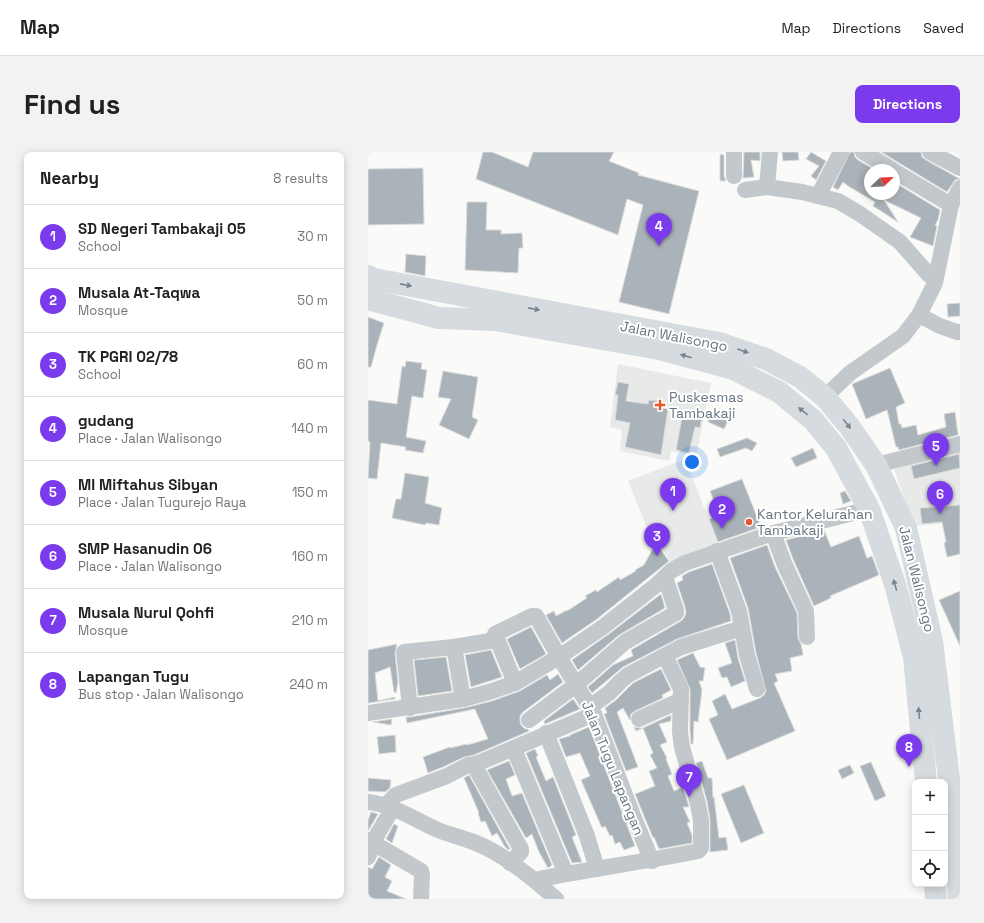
<!DOCTYPE html>
<meta charset="utf-8">
<style>
:root{--surface:#fff;--page:#f2f2f2;--text:#202124;--muted:#757577;--line:#e0e0e0;--accent:#7c3aed}
body{margin:0;font-family:"Space Grotesk",sans-serif;background:var(--page);color:var(--text)}
.controls{position:absolute;right:12px;bottom:12px;display:grid;overflow:hidden;border-radius:8px;box-shadow:0 2px 10px #0003}
.controls button{width:36px;height:36px;display:grid;place-items:center;padding:0;border:0;border-bottom:1px solid var(--line);background:var(--surface);color:var(--text);font:20px sans-serif}
.compass{position:absolute;left:496px;top:12px;width:36px;height:36px;border-radius:50%;background:var(--surface);box-shadow:0 2px 10px #0003;rotate:67deg}
.you{position:absolute;left:324px;top:310px;width:14px;height:14px;margin:-10px;border:3px solid #fff;border-radius:50%;background:#1a73e8;box-shadow:0 0 0 6px #1a73e833}
.badge{display:grid;place-items:center;width:26px;height:26px;border-radius:50%;background:var(--accent);color:#fff;font-size:13px;font-weight:700}
.pin{position:absolute;translate:-50% -33px;filter:drop-shadow(0 1px 2px #0008)}
.pin::after{content:'';position:absolute;top:21px;width:14px;height:12px;background:inherit;clip-path:polygon(0 0,100% 0,50% 100%)}
.list{margin:0;padding:0;list-style:none}
h2{display:flex;justify-content:space-between;align-items:center;height:52px;margin:0;padding:0 16px;font-size:17px}
h2 small{font-size:13px;font-weight:400;color:var(--muted)}
.list li{display:grid;grid-template-columns:26px 1fr auto;gap:12px;align-items:center;box-sizing:border-box;height:64px;padding:0 16px;border-top:1px solid var(--line)}
.list b{display:block;font-size:15px;white-space:nowrap}
.list p{margin:0;font-size:13px;white-space:nowrap;color:var(--muted)}
.list em{font-size:13px;font-style:normal;color:var(--muted)}
.icon{flex:none;width:22px;height:22px;fill:none;stroke:currentColor;stroke-width:2;stroke-linecap:round;stroke-linejoin:round}
.map{position:relative;flex:none;width:592px;height:747px;overflow:hidden;border-radius:8px}
header{display:flex;align-items:center;gap:24px;box-sizing:border-box;height:56px;padding:0 20px;background:var(--surface);border-bottom:1px solid var(--line)}
header strong{font-size:19px}
nav{display:flex;gap:22px;margin-inline-start:auto;font-size:14px}
.intro{display:flex;align-items:center;justify-content:space-between;box-sizing:border-box;height:96px;padding:0 24px}
h1{margin:0;font-size:28px}
.button{padding:10px 18px;border-radius:8px;background:var(--accent);color:#fff;font-size:14px;font-weight:700}
main{display:flex;gap:24px;padding:0 24px}
aside{flex:1;background:var(--surface);border-radius:8px;box-shadow:0 2px 10px #0003}
.map>svg:first-child{display:block}
</style>
<header>
<strong>Map</strong>
<nav><a>Map</a><a>Directions</a><a>Saved</a></nav>
</header>
<div class="intro"><h1>Find us</h1><a class="button">Directions</a></div>
<main>
<aside>
<h2>Nearby<small>8 results</small></h2>
<ul class="list">
<li><span class="badge">1</span><div><b>SD Negeri Tambakaji 05</b><p>School</p></div><em>30 m</em></li>
<li><span class="badge">2</span><div><b>Musala At-Taqwa</b><p>Mosque</p></div><em>50 m</em></li>
<li><span class="badge">3</span><div><b>TK PGRI 02/78</b><p>School</p></div><em>60 m</em></li>
<li><span class="badge">4</span><div><b>gudang</b><p>Place · Jalan Walisongo</p></div><em>140 m</em></li>
<li><span class="badge">5</span><div><b>MI Miftahus Sibyan</b><p>Place · Jalan Tugurejo Raya</p></div><em>150 m</em></li>
<li><span class="badge">6</span><div><b>SMP Hasanudin 06</b><p>Place · Jalan Walisongo</p></div><em>160 m</em></li>
<li><span class="badge">7</span><div><b>Musala Nurul Qohfi</b><p>Mosque</p></div><em>210 m</em></li>
<li><span class="badge">8</span><div><b>Lapangan Tugu</b><p>Bus stop · Jalan Walisongo</p></div><em>240 m</em></li>
</ul>
</aside>
<div class="map">
<svg width="592" height="747" viewBox="0 0 592 747">
<rect width="100%" height="100%" fill="#fafaf8"/>
<!-- built -->
<g fill="#e8e9e9">
<polygon points="250,212 343,231 328,304 303,299 301,309 252,299 254,278 242,275"/>
<polygon points="592,298 592,370 546,374 525,314"/>
<polygon points="317,307 351,394 305,413 289,389 285,391 260,329"/>
</g>
<!-- building -->
<g fill="#aab3b9" stroke="#dcdcda">
<polygon points="115,0 124,0 160,15 165,0 246,0 241,9 271,21 270,23 331,39 301,162 251,150 275,53 259,47 250,83 108,27"/>
<polygon points="376,0 392,0 392,9 383,8 386,25 375,26"/>
<polygon points="414,0 430,0 431,8 415,9"/>
<polygon points="443,0 458,9 448,28 443,24 451,14 438,7"/>
<polygon points="482,0 486,0 487,5 490,8 507,18 502,18 502,42 526,42 526,30 572,58 570,68 567,73 569,74 565,94 542,85 553,66 516,48 530,70 505,54 507,50 480,34 475,30 470,38 465,35"/>
<polygon points="513,0 553,0 554,5 558,8 592,27 587,28 579,40"/>
<polygon points="352,2 356,3 356,24 358,29 352,29"/>
<polygon points="55,16 56,72 0,73 0,17"/>
<polygon points="99,50 119,50 118,78 133,78 133,82 154,81 155,96 151,96 150,121 97,118"/>
<polygon points="38,102 58,104 57,124 37,120"/>
<polygon points="592,151 592,164 580,165 579,152"/>
<polygon points="0,165 16,171 9,193 3,215 0,215"/>
<polygon points="38,209 54,211 53,217 59,218 55,246 44,244 38,285 58,289 55,301 37,298 38,295 13,291 9,327 0,326 2,290 0,289 0,248 29,252 34,214 37,215"/>
<polygon points="522,216 537,251 528,255 531,272 533,272 534,276 548,273 550,283 578,275 576,262 587,260 590,283 531,298 530,295 528,295 519,258 498,267 484,232"/>
<polygon points="75,219 110,225 104,265 110,268 101,287 71,273 83,247 70,245"/>
<polygon points="250,230 261,232 258,249 280,252 281,248 290,249 289,255 300,257 293,303 257,295 262,271 247,268 250,243 247,243"/>
<polygon points="315,260 334,264 332,276 327,275 321,301 308,298"/>
<polygon points="344,262 360,269 356,277 340,270"/>
<polygon points="379,286 389,291 384,299 378,296 352,305 349,297"/>
<polygon points="445,296 449,306 428,315 423,306"/>
<polygon points="591,302 592,316 546,327 543,314"/>
<polygon points="37,321 61,325 57,351 74,356 71,373 58,371 57,373 24,366 28,347 33,347"/>
<polygon points="374,327 393,375 350,390 341,367 351,363 342,339"/>
<polygon points="477,339 483,349 475,352 472,341"/>
<polygon points="592,353 592,402 579,405 576,391 578,390 574,370 554,372 552,356"/>
<polygon points="456,378 463,395 491,384 499,406 504,404 511,423 462,444 463,446 446,454 425,407 418,388"/>
<polygon points="399,393 407,415 429,461 430,486 433,492 435,503 422,506 424,519 407,522 410,529 406,531 427,579 359,608 341,567 350,563 344,549 357,542 364,557 392,546 396,543 398,539 388,501 380,456 362,406"/>
<polygon points="290,394 301,409 229,467 194,491 178,463 186,459 188,464 199,458 199,459 219,446 217,444 228,438 229,440 251,425 252,428 268,419 267,418 276,413 284,398"/>
<polygon points="344,412 362,462 363,469 309,487 255,515 224,541 220,535 245,513 265,504 263,498 313,469 316,466 318,461 317,455 309,431 315,428 314,424 321,420"/>
<polygon points="592,439 592,494 571,448"/>
<polygon points="293,442 297,456 251,483 210,518 204,508 241,482"/>
<polygon points="163,475 178,502 152,517 139,487"/>
<polygon points="367,488 370,506 377,529 363,535 359,525 354,526 350,516 364,511 357,491"/>
<polygon points="29,492 27,501 30,530 28,541 26,540 22,515 7,521 10,549 27,545 27,547 0,551 0,498"/>
<polygon points="123,498 134,525 103,535 97,503"/>
<polygon points="325,501 332,515 337,516 335,529 331,529 334,538 330,570 326,569 325,592 323,592 322,579 322,537 309,508"/>
<polygon points="78,505 84,539 50,544 46,508"/>
<polygon points="293,517 303,538 294,543 295,546 267,559 263,562 262,568 255,556 249,560 270,615 258,619 236,562 239,561 237,556 248,548 265,531"/>
<polygon points="190,522 195,530 155,560 152,564 152,569 153,573 157,577 160,577 161,579 106,603 96,605 75,615 60,621 55,605 82,595 82,596 99,592 99,593 120,587 107,557 39,571 38,565 43,565 48,564 96,556 124,549 152,539 179,523 182,528"/>
<polygon points="205,547 212,557 177,572 176,569"/>
<polygon points="303,563 303,569 291,572 299,590 292,593 299,606 298,607 304,622 300,624 306,639 315,635 321,655 315,655 322,670 319,671 324,683 324,691 291,697 286,685 285,686 267,642 287,634 281,619 289,616 282,603 285,601 275,576 268,579 266,575 270,576 275,576"/>
<polygon points="24,567 23,573 5,570"/>
<polygon points="221,575 267,694 256,698 252,690 247,692 244,683 242,684 237,674 234,676 213,628 222,624 212,601 198,605 191,587 202,584 202,583"/>
<polygon points="27,583 28,600 11,602 9,585"/>
<polygon points="167,597 170,604 168,605 178,629 185,625 208,683 204,685 214,710 204,711 158,601"/>
<polygon points="141,609 147,623 138,627 144,644 154,641 184,713 180,716 171,700 164,682 158,686 119,618"/>
<polygon points="334,609 340,626 344,626 345,646 346,645 351,686 358,685 360,698 342,700 342,667 339,649 328,611"/>
<polygon points="503,610 518,644 507,649 492,614"/>
<polygon points="482,613 486,621 474,627 470,618"/>
<polygon points="101,623 142,697 141,698 137,695 129,681 124,684 117,669 113,670 110,661 111,661 96,626"/>
<polygon points="0,626 23,628 22,636 17,640 0,639"/>
<polygon points="376,633 396,681 373,691 353,642"/>
<polygon points="3,660 10,662 0,679 0,668"/>
<polygon points="26,672 30,674 24,691 18,687"/>
<polygon points="11,705 23,713 17,725 24,729 19,739 38,747 0,747 0,715 4,717"/>
</g>
<g fill="none" stroke-linecap="round" stroke-linejoin="round">
<!-- minor -->
<g stroke="#c3c8cc" stroke-width="16">
<polyline points="495,0 525,18"/>
<polyline points="562,0 592,16"/>
<polyline points="526,19 583,53"/>
<polyline points="366,24 366,0"/>
<polyline points="399,35 402,0"/>
<polyline points="377,38 399,35 434,40 470,49 492,62 532,90 561,123"/>
<polyline points="450,44 473,0"/>
<polyline points="551,163 572,174 589,180 592,180"/>
<polyline points="457,245 482,221 535,184 551,163 567,131 583,53 592,36"/>
<polyline points="508,313 592,292"/>
<polyline points="405,381 416,411 438,459 439,485"/>
<polyline points="349,399 371,459 379,503 389,537"/>
<polyline points="86,495 95,547"/>
<polyline points="147,531 127,482 164,464 168,464 191,505 226,562 266,666 284,709"/>
<polyline points="222,555 241,541 252,530 260,523 313,495 374,476"/>
<polyline points="42,556 36,500 86,495 128,488"/>
<polyline points="0,561 95,547 121,540 147,531 191,505 235,475 287,434 303,419 317,411 402,382 501,357"/>
<polyline points="271,567 313,548"/>
<polyline points="161,568 209,532 257,490 308,461 308,458 297,425"/>
<polyline points="178,581 219,684 229,717"/>
<polyline points="146,597 198,722"/>
<path d="M0 650C26 653 47 668 70 678 82 683 96 686 108 691 136 702 166 727 188 747"/>
<polyline points="18,653 28,643 79,624 100,613 108,612"/>
<polyline points="0,688 53,719 54,723 53,747"/>
<polyline points="0,705 10,681 25,656"/>
<polyline points="142,711 153,700 153,697 107,615 108,612 226,562"/>
<path d="M167 728C221 717 276 710 330 699L333 696V669L330 652 314 595 312 580 313 537 297 504"/>
</g>
<!-- highway -->
<g stroke="#d6dbdf" stroke-width="22">
<polyline points="0,124 6,127 351,191 398,207 432,225 457,245 481,274 508,313 538,376 564,489 584,651 591,747"/>
<polyline points="0,147 71,166 127,168 291,197 365,217 411,240 445,268 468,296 501,357 527,432 546,505 558,630"/>
<polyline points="567,732 568,747"/>
</g>
</g>
<!-- one-way arrows -->
<defs><path id="oneway-solid" d="M-6-.8H1V-3.2L6.5 0L1 3.2V.8H-6Z"/></defs>
<g fill="#768591">
<use href="#oneway-solid" transform="translate(38 133) rotate(11)"/>
<use href="#oneway-solid" transform="translate(166 157) rotate(11)"/>
<use href="#oneway-solid" transform="translate(375 199) rotate(19)"/>
<use href="#oneway-solid" transform="translate(318 204) rotate(-164)"/>
<use href="#oneway-solid" transform="translate(435 259) rotate(-141)"/>
<use href="#oneway-solid" transform="translate(479 272) rotate(52)"/>
<use href="#oneway-solid" transform="translate(527 433) rotate(-106)"/>
<use href="#oneway-solid" transform="translate(551 561) rotate(-95)"/>
</g>
<!-- markers -->
<g fill="#e4572e" stroke="#fff" stroke-width="1.5">
<path d="M290 247h4v4h4v4h-4v4h-4v-4h-4v-4h4z"/>
<circle cx="381" cy="370" r="4"/>
</g>
<g text-anchor="middle" dominant-baseline="central" stroke-width="4" stroke-linejoin="round" paint-order="stroke">
<!-- street labels -->
<g font-size="14" fill="#657683" stroke="#fff">
<text transform="translate(306 184) rotate(11)">Jalan Walisongo</text>
<text transform="translate(549 427) rotate(76)">Jalan Walisongo</text>
<text transform="translate(245 616) rotate(68)">Jalan Tugu Lapangan</text>
</g>
<!-- poi labels -->
<g font-size="14" fill="#657683" stroke="#fff" text-anchor="start">
<text x="301" y="245">Puskesmas<tspan x="301" dy="16">Tambakaji</tspan></text>
<text x="389" y="362">Kantor Kelurahan<tspan x="389" dy="16">Tambakaji</tspan></text>
</g>
</g>
</svg>
<div class="controls">
<button>+</button>
<button>−</button>
<button><svg class="icon" aria-label="locate" viewBox="0 0 24 24"><circle cx="12" cy="12" r="6"/><path d="M12 2v4M12 18v4M2 12h4M18 12h4"/></svg></button>
</div>
<svg class="compass" viewBox="-18 -18 36 36"><path d="M0-13l5 13h-10z" fill="#e53935"/><path d="M0 13l5-13h-10z" fill="#757577"/></svg>
<div class="you"></div>
<div class="pin badge" style="left:305px;top:359px">1</div>
<div class="pin badge" style="left:354px;top:377px">2</div>
<div class="pin badge" style="left:289px;top:404px">3</div>
<div class="pin badge" style="left:291px;top:94px">4</div>
<div class="pin badge" style="left:568px;top:314px">5</div>
<div class="pin badge" style="left:572px;top:362px">6</div>
<div class="pin badge" style="left:321px;top:645px">7</div>
<div class="pin badge" style="left:541px;top:615px">8</div>
</div>
</main>
